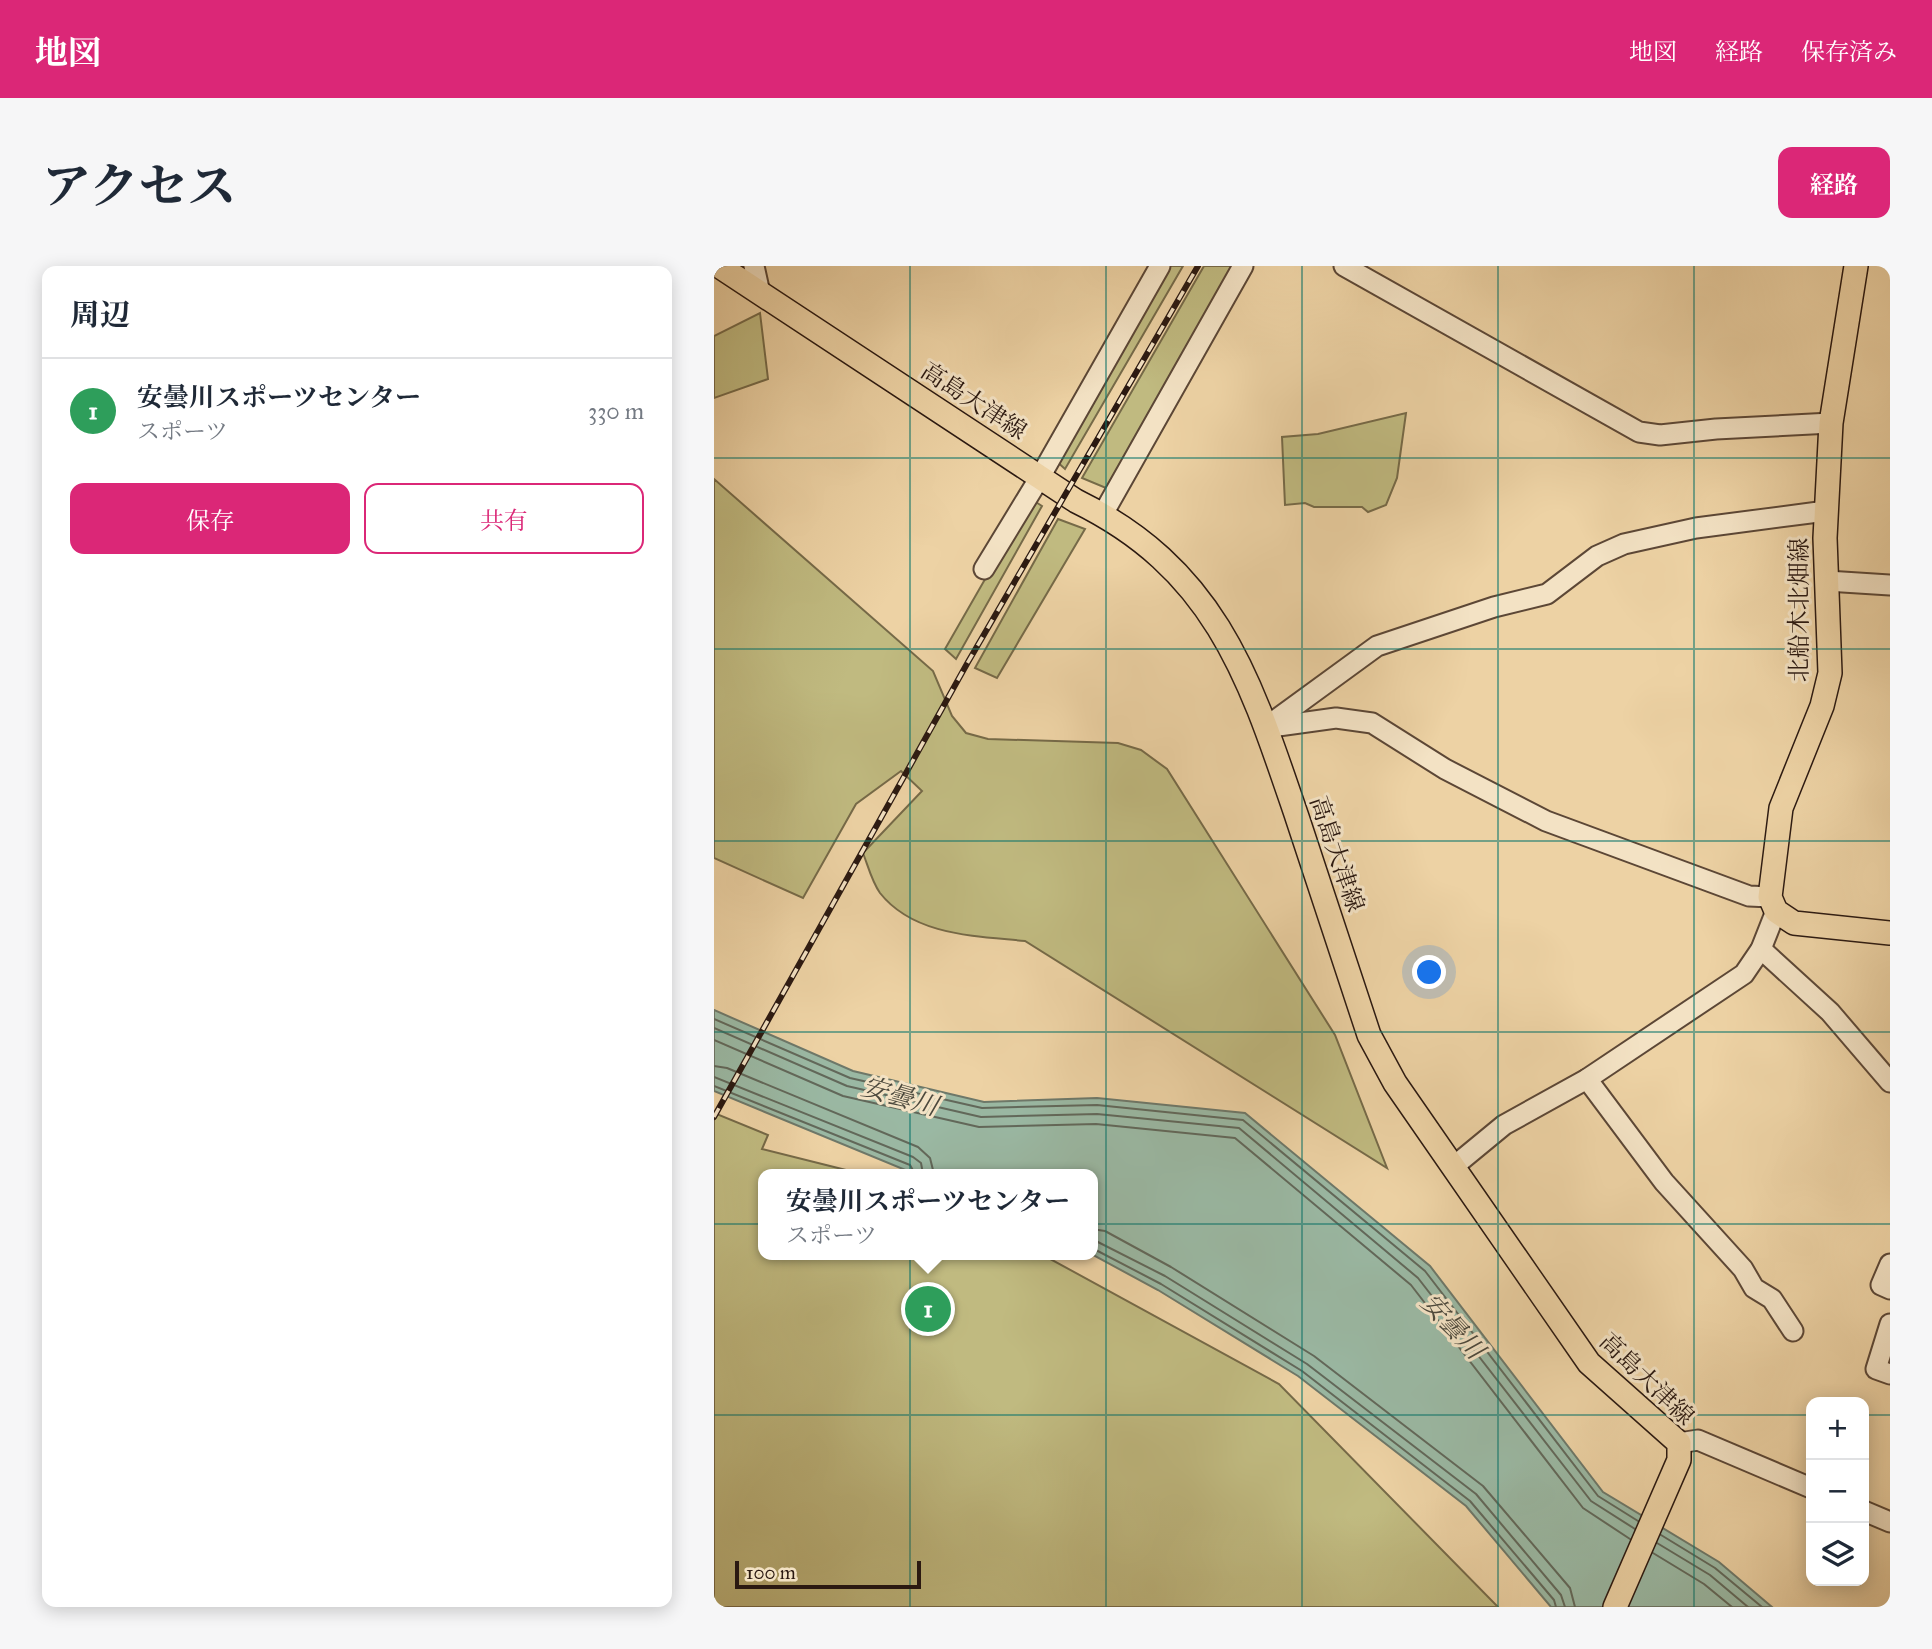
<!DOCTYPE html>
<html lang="ja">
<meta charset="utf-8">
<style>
:root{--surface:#fff;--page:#f6f6f7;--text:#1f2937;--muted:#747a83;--line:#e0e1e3;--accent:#db2777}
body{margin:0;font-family:"IM FELL Great Primer","Noto Serif JP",serif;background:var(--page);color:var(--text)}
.controls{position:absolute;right:21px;bottom:21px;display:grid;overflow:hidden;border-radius:14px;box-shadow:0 4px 18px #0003}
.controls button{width:63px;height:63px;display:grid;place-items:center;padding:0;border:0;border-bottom:2px solid var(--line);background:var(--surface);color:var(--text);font:35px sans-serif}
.scale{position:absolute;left:21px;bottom:18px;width:186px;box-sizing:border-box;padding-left:7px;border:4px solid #2b1911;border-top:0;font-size:19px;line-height:24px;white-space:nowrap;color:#2b1911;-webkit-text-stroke:5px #f3e2c4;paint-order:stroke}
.you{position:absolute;left:716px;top:707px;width:24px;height:24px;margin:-18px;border:5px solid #fff;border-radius:50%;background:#1a73e8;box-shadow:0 0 0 10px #1a73e833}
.badge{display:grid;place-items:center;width:46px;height:46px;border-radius:50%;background:var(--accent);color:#fff;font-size:23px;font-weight:700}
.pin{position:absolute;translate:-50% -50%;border:4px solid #fff;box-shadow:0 2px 7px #0006}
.popup{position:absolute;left:44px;top:903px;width:340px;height:91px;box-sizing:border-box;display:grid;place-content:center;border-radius:14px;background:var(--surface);filter:drop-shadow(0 2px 5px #0005);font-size:23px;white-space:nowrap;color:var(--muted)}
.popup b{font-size:26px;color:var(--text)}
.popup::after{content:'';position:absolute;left:50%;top:100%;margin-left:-14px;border:14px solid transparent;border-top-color:var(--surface)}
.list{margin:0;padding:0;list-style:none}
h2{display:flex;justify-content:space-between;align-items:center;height:91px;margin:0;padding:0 28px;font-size:30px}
h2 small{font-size:23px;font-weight:400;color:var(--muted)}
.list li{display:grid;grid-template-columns:46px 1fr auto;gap:21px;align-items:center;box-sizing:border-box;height:105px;padding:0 28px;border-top:2px solid var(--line)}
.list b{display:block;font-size:26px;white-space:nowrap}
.list p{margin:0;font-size:23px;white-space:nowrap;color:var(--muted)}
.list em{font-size:23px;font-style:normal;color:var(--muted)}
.actions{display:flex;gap:14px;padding:21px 28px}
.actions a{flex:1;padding:16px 0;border:2px solid var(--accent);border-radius:14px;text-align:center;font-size:24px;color:var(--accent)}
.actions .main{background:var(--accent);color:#fff}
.icon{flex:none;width:38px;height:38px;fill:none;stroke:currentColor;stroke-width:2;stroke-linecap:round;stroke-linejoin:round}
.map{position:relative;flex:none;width:1176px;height:1341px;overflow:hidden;border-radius:14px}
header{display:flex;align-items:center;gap:42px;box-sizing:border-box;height:98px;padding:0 35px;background:var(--accent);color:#fff}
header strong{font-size:33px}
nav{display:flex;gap:38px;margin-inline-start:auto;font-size:24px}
.intro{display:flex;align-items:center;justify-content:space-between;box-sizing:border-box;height:168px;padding:0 42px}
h1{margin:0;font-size:49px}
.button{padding:18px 32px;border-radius:14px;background:var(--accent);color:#fff;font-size:24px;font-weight:700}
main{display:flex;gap:42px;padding:0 42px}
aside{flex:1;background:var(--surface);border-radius:14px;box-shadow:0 4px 18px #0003}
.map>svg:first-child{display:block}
</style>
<header>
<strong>地図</strong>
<nav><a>地図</a><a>経路</a><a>保存済み</a></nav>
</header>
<div class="intro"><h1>アクセス</h1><a class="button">経路</a></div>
<main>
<aside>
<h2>周辺<small></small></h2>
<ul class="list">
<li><span class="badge" style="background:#2e9e5b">1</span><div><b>安曇川スポーツセンター</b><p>スポーツ</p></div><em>330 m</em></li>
</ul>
<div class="actions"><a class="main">保存</a><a>共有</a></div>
</aside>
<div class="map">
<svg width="1176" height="1341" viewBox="0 0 1176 1341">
<rect width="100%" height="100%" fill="#edd2a4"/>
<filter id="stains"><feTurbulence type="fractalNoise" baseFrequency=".00286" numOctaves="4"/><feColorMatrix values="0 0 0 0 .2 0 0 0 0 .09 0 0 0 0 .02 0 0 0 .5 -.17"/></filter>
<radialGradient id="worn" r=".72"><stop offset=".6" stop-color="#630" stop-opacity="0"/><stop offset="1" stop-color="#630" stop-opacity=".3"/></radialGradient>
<!-- green -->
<g fill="#c0ba80" stroke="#766a48" stroke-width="2">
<polygon points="451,0 469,0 351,203 340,193"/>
<polygon points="490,0 519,0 392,222 368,212"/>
<polygon points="46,47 54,113 0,132 0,70"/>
<polygon points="692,147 683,212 672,239 654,246 648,241 600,241 591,237 571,239 568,171 604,168"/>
<path d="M0 213 219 405 238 450 252 467 274 473 404 477 427 484 453 503 621 769 673 902 311 675C262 670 200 670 166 627 158 616 154 600 149 587L208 525 187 505 142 538 89 632 0 592Z"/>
<polygon points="317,233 328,240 242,393 231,383"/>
<polygon points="344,253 371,263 283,412 261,402"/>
<polygon points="0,847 54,869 48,883 148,908 50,908 50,989 329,989 565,1118 784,1341 0,1341"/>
</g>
<!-- water -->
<polygon fill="#9ab8a3" stroke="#6e7869" stroke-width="2" points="0,744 139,805 270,836 383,832 531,847 716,1000 889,1226 1005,1296 1058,1341 837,1341 752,1240 584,1110 444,1024 379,989 378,908 201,908 0,825"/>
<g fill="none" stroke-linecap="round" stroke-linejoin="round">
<!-- shore -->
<g stroke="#62685a" stroke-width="2">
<polyline points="0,753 136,812 268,842 383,839 529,854 711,1005 884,1230 924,1255"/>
<polyline points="0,762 133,820 267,851 383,848 525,862 704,1012 877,1235 921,1263"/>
<polyline points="0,774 129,830 265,861 382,858 521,872 697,1019 869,1242 916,1273"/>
<polyline points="0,800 13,802 204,881 216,892 220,908"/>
<polyline points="0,811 199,891 207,897 209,908"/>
<polyline points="0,820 196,899 201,908"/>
<polyline points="378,963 391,965 457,1001 600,1090 769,1220 856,1322 861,1341"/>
<polyline points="378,973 451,1010 593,1098 762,1228 847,1329 851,1341"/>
<polyline points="378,982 447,1018 588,1105 756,1235 840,1334 842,1341"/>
<polyline points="947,1269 1001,1302 1048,1341"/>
<polyline points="943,1277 996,1309 1034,1341"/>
<polyline points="939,1287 990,1318 1018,1341"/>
</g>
<defs>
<g id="minor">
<polyline points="40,0 46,27"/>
<polyline points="630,0 925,166 946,169 1002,163 1117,157"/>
<polyline points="389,248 529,0"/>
<polyline points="270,303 326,211 446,0"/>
<polyline points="1113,315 1176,319"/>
<polyline points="552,461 663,380 780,341 833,328 883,290 910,278 982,262 1112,245"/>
<polyline points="557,461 622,452 658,457 731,503 832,555 1035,630 1056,631"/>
<polyline points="1047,683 1116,746 1176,816"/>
<polyline points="873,813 950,916 1029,1003 1040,1022 1058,1033 1079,1065"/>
<polyline points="739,901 790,859 873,813 1030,708 1047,683 1062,645"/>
<polyline points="1176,998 1167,1019 1176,1023"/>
<polyline points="1176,1058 1162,1103 1176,1108"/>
<polyline points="965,1177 984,1174 1097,1222"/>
<polyline points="1150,1245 1176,1256"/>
</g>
<g id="major">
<path d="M5 0 362 235C503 304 536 413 583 551 607 624 631 696 655 769L681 817 875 1097 965 1177V1194L901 1341"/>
<polyline points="1142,0 1117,157 1111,272 1116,407 1108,440 1067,542 1056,631 1062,645 1080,657 1176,667"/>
</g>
</defs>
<!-- minor casing -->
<use href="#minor" stroke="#5c4736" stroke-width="23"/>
<!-- major casing -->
<use href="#major" stroke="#2b1911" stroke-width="26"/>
<!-- minor -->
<use href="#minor" stroke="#f3e2c4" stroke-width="19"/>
<!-- major -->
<use href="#major" stroke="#edd2a4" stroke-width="23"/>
<defs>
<polyline id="rail" points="0,851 254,396 484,0"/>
</defs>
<!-- rail casing -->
<use href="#rail" stroke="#2b1911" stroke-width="6"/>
<!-- rail -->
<use href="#rail" stroke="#f3e2c4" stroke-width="3.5" stroke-dasharray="10" stroke-linecap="butt"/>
</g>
<!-- grid -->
<path fill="none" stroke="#0f766e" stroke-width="2" stroke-opacity="0.55" d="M196 0V1341M392 0V1341M588 0V1341M784 0V1341M980 0V1341M0 192H1176M0 383H1176M0 575H1176M0 766H1176M0 958H1176M0 1149H1097M1150 1149H1176"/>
<g text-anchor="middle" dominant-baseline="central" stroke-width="6" stroke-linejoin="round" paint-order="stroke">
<!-- street labels -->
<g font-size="24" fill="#2b1911" stroke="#f3e2c4">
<text transform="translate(260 135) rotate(33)">高島大津線</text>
<text transform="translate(1085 344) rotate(-90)">北船木北畑線</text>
<text transform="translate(623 588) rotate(71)">高島大津線</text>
<text transform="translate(933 1113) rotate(44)">高島大津線</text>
</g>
<!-- water labels -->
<g font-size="26" font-style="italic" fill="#4c493d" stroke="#f3e2c4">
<text transform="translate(186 830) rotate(16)">安曇川</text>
<text transform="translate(739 1060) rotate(47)">安曇川</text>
</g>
</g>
<rect width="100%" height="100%" filter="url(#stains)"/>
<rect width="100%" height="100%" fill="url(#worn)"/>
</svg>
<div class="controls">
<button>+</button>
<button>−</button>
<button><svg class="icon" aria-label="layers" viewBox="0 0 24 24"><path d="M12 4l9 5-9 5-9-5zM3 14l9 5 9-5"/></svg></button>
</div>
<div class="scale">100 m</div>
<div class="you"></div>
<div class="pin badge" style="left:214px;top:1043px;background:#2e9e5b">1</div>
<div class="popup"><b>安曇川スポーツセンター</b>スポーツ</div>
</div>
</main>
